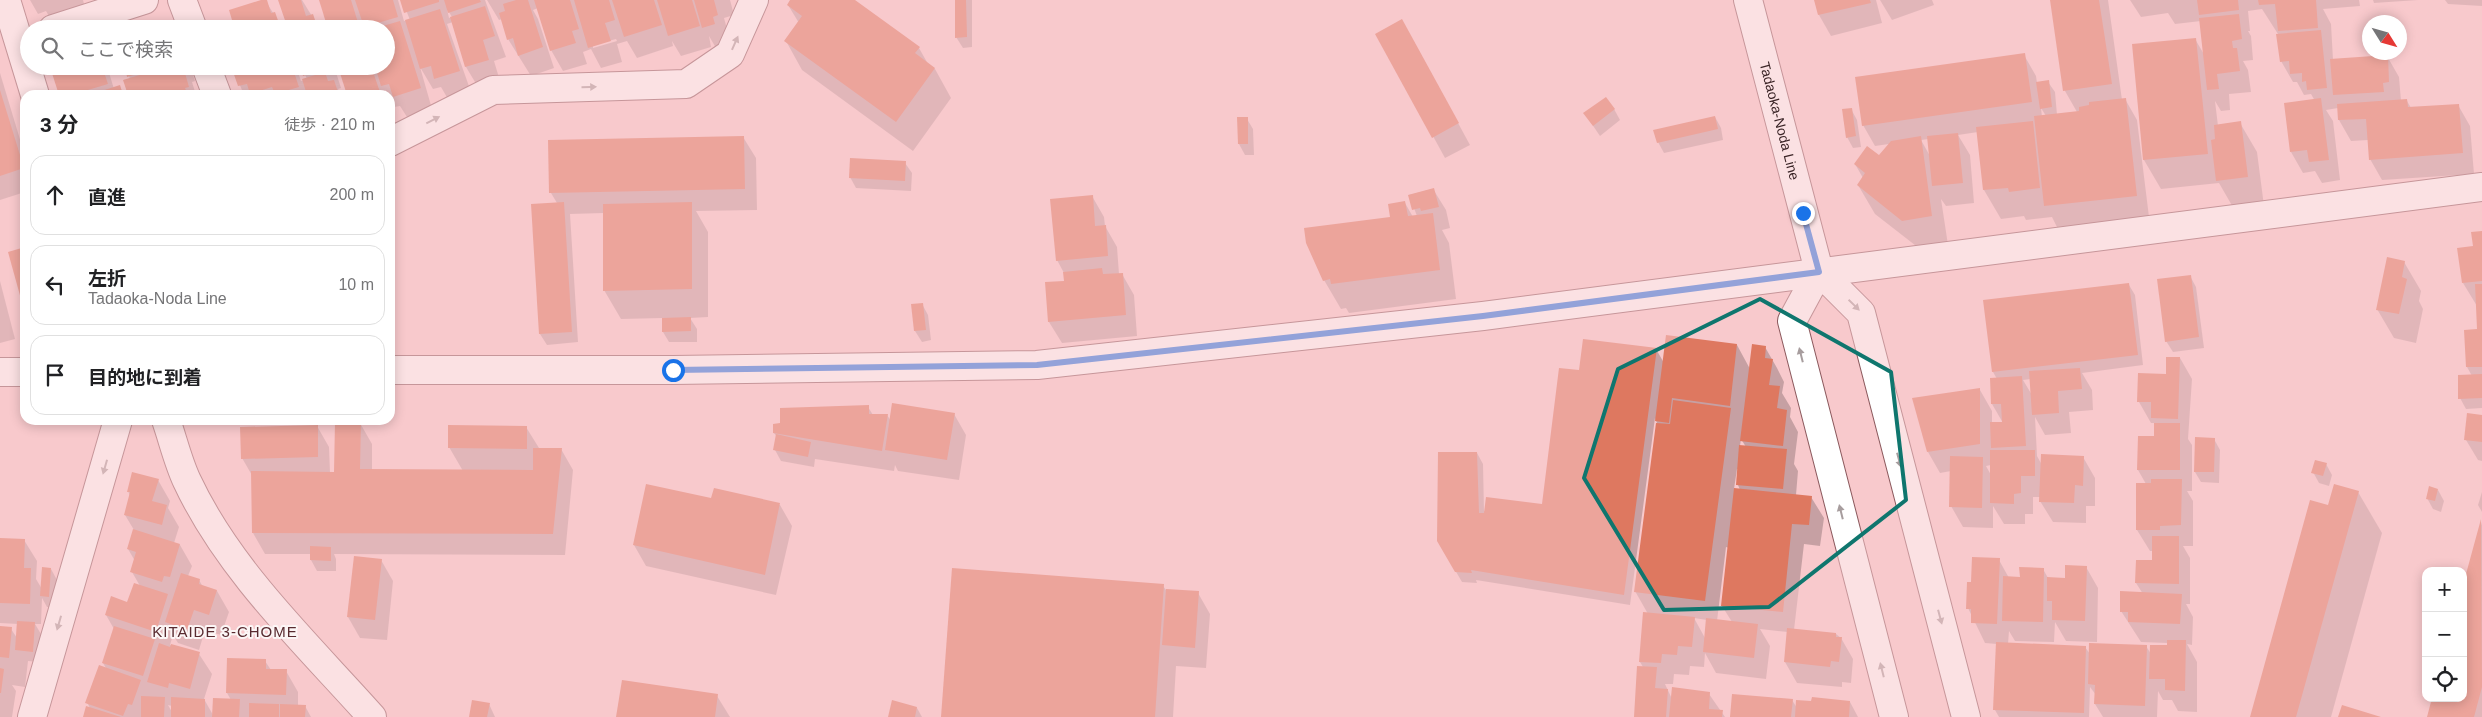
<!DOCTYPE html>
<html lang="ja">
<meta charset="utf-8">
<style>
:root{--surface:#fff;--page:#f2f2f2;--text:#202124;--muted:#757577;--line:#e0e0e0}
body{margin:0;font-family:Arial,"Noto Sans JP",sans-serif;background:var(--page);color:var(--text)}
.controls{position:absolute;right:15px;bottom:15px;display:grid;overflow:hidden;border-radius:10px;box-shadow:0 2px 12px #0003}
.controls button{width:45px;height:45px;display:grid;place-items:center;padding:0;border:0;border-bottom:1px solid var(--line);background:var(--surface);color:var(--text);font:25px sans-serif}
.compass{position:absolute;left:2362px;top:15px;width:45px;height:45px;border-radius:50%;background:var(--surface);box-shadow:0 2px 12px #0003;rotate:127deg}
.stop{position:absolute;width:15px;height:15px;margin:-11px;border:4px solid #1a73e8;border-radius:50%;background:#fff}
.stop.end{background:#1a73e8;border-color:#fff;box-shadow:0 1px 5px #0008}
.list{margin:0;padding:0;list-style:none}
h2{display:flex;justify-content:space-between;align-items:center;height:65px;margin:0;padding:0 20px;font-size:21px}
h2 small{font-size:16px;font-weight:400;color:var(--muted)}
.list li{display:grid;grid-template-columns:32px 1fr auto;gap:15px;align-items:center;box-sizing:border-box;height:80px;margin:0 10px 10px;padding:0 10px;border:1px solid var(--line);border-radius:15px}
.list b{display:block;font-size:19px;white-space:nowrap}
.list p{margin:0;font-size:16px;white-space:nowrap;color:var(--muted)}
.list em{font-size:16px;font-style:normal;color:var(--muted)}
.icon{flex:none;width:28px;height:28px;fill:none;stroke:currentColor;stroke-width:2;stroke-linecap:round;stroke-linejoin:round}
.map{position:relative;flex:none;width:2482px;height:717px;overflow:hidden}
.search{position:absolute;background:var(--surface);box-shadow:0 2px 12px #0003;left:20px;top:20px;width:375px;height:55px;display:flex;align-items:center;gap:12px;box-sizing:border-box;padding:0 18px;border-radius:28px;color:var(--muted);font-size:19px}
.panel{position:absolute;background:var(--surface);box-shadow:0 2px 12px #0003;left:20px;top:90px;width:375px;height:335px;border-radius:15px}
.map>svg:first-child{display:block}
</style>
<div class="map">
<svg width="2482" height="717" viewBox="0 0 2482 717">
<rect width="100%" height="100%" fill="#f8c9cc"/>
<!-- shadow -->
<g fill="#0003" fill-rule="evenodd">
<polygon points="30,0 83,0 88,20 53,23 46,11 38,14"/>
<polygon points="265,0 283,29 222,29 234,21"/>
<polygon points="280,0 302,0 320,29 289,29"/>
<path d="M320 0H398L404 21 410 20 402 0H485L506 57 494 61 500 81 478 87 466 67 453 22 447 24 471 92 448 99 441 87 433 89 420 67 432 109 407 117 400 106 394 107 390 95 385 90V95H349L350 66H386V29H330ZM447 9 452 17 449 18Z"/>
<path d="M487 0H730L734 15 724 18 729 36 727 45 716 48 709 36 711 47 681 56 672 41 673 46 637 58 627 41 617 44 622 62 601 68 591 49 583 52 587 64 563 71 551 50 538 8 533 10 538 19 554 68 531 76 508 39 502 19 499 20ZM616 39 617 41 593 48V45Z"/>
<polygon points="792,0 852,0 919,48 928,64 935,69 951,98 913,151 802,70 786,41 799,23 788,5"/>
<polygon points="956,0 972,0 972,47 963,48 956,37"/>
<polygon points="1815,0 1876,0 1882,23 1831,36 1819,15"/>
<polygon points="1880,0 1932,0 1934,5 1892,20"/>
<path d="M2052 0H2108L2122 100 2125 99 2137 120 2149 217 2057 227 2052 217 2026 220 2024 216 2001 219 1984 190 1978 132 1958 135 1970 155 1974 203 1946 206 1941 199 1948 245 1920 249 1875 214 1858 185 1863 178 1855 164 1879 157 1889 144 1875 146 1863 125 2024 55 2036 76 2037 83 2048 82 2055 92 2057 115 2077 112 2065 91ZM2041 108 2046 116 2042 117ZM1929 139 1930 156 1921 140Z"/>
<polygon points="2130,0 2359,0 2360,6 2323,9 2331,24 2333,60 2387,56 2399,77 2401,101 2407,101 2411,108 2458,105 2470,126 2474,174 2382,180 2370,159 2368,140 2351,141 2339,120 2338,108 2326,110 2333,121 2340,180 2322,183 2315,171 2303,173 2291,152 2315,101 2311,94 2304,95 2297,82 2293,82 2281,61 2278,34 2262,9 2248,11 2250,31 2248,31 2251,36 2253,60 2243,61 2248,70 2251,92 2229,94 2230,110 2221,111 2215,101 2218,126 2240,123 2257,152 2264,206 2234,209 2219,183 2161,189 2144,160 2133,45 2195,39 2205,56 2201,21 2175,24 2168,13 2141,17"/>
<polygon points="2373,0 2418,0 2374,3"/>
<polygon points="2445,0 2482,0 2482,6 2448,4"/>
<polygon points="1377,34 1414,42 1470,145 1445,158"/>
<polygon points="56,66 107,66 114,89 120,87 124,95 60,95 52,68"/>
<polygon points="126,66 190,66 195,81 192,82 196,95 129,95 130,79"/>
<polygon points="232,66 296,66 301,81 307,79 301,66 334,66 341,88 338,89 341,95 244,95"/>
<polygon points="0,73 25,156 25,192 0,200"/>
<polygon points="1614,109 1620,120 1600,136 1585,114"/>
<polygon points="1851,109 1857,120 1861,147 1853,148 1847,137"/>
<polygon points="390,110 396,129 390,131"/>
<polygon points="1715,117 1721,128 1723,140 1664,153 1658,142"/>
<polygon points="1239,119 1247,119 1253,129 1254,155 1245,155 1239,144"/>
<polygon points="743,137 756,158 757,210 696,211 708,232 708,317 690,318 697,329 697,342 669,342 663,332 663,318 621,319 604,290 604,213 570,214 578,342 547,345 540,334 557,203 551,193 550,142"/>
<polygon points="905,163 912,173 911,191 856,188 850,177"/>
<polygon points="1433,189 1446,210 1450,228 1442,230 1449,243 1456,299 1349,313 1346,308 1341,309 1324,280 1405,203 1413,217 1417,216 1409,195"/>
<polygon points="1092,196 1104,217 1105,226 1117,247 1119,274 1122,274 1134,295 1137,336 1062,343 1049,322 1046,283 1065,282 1064,273 1057,260"/>
<polygon points="2482,232 2482,408 2466,409 2460,398 2472,376 2467,367 2466,331 2478,330 2477,306 2463,283 2459,249 2475,247"/>
<polygon points="2404,262 2421,291 2419,301 2423,309 2416,343 2394,338 2377,309"/>
<polygon points="2190,276 2196,287 2204,348 2173,352 2166,341"/>
<polygon points="0,281 15,339 0,343"/>
<path d="M2129 285 2135 295 2143 365 2082 373 2092 390 2093 410 2069 412 2071 433 2045 435 2035 417 2037 456 2042 465 2083 457 2095 478V506H2086V523L2053 522 2040 501 2041 497H2033V514H2025V524H2004L1993 506V528L1963 527 1951 506V471L1940 473 1928 452 1980 390 1992 411V423H2003L1992 404 1991 379H1997L1993 372 1984 302ZM2031 379 2032 395 2023 380ZM1991 465V475L1986 466Z"/>
<polygon points="922,304 928,315 931,340 922,342 915,331 912,305"/>
<path d="M1737 345 1750 369 1765 347 1777 368 1784 382 1782 393 1791 408 1790 417 1798 432 1794 464 1798 471 1796 495 1811 497 1824 518 1820 546 1804 544 1794 630 1836 634 1841 638 1853 659 1851 683 1842 682V687L1797 683 1785 662 1788 632 1760 629 1770 646 1766 679 1716 673 1705 653 1704 667 1690 666 1689 675 1674 674 1673 684H1665L1672 699 1709 694 1725 717H1635L1643 667 1640 662 1648 614 1635 591 1657 423 1655 418 1630 605 1476 580 1477 583 1462 582 1438 541 1477 453 1483 464 1484 511 1543 506 1578 371 1656 349 1664 363ZM1741 439 1746 447 1740 446ZM1737 469H1739L1738 485 1740 490 1734 489ZM1726 547 1729 548 1722 606 1732 622 1717 621ZM1694 618 1707 620 1705 638Z"/>
<polygon points="2180,358 2192,379 2188,439 2192,445 2192,491 2187,491 2193,501 2193,546 2183,546 2190,558 2190,604 2186,604 2193,617 2192,645 2187,644 2197,662 2197,712 2178,711 2172,700 2163,700 2158,691 2157,717 2103,717 2095,704 2096,695 2090,687 2089,717 1999,717 1995,710 1997,644 1985,643 1968,608 1972,584 1999,560 2009,578 2021,578 2043,569 2048,578 2066,579 2086,567 2098,588 2097,642 2066,641 2055,622 2054,642 2015,641 2009,631 2008,644 2085,647 2090,654 2146,646 2151,654 2168,646 2168,643 2141,642 2121,611 2143,594 2136,583 2153,561 2154,551 2150,551 2137,530 2146,484 2138,470 2139,438 2155,438 2155,423 2151,423 2139,402 2167,375"/>
<polygon points="868,407 873,415 887,415 891,421 954,414 966,435 959,480 898,471 895,465 894,471 815,459 814,467 781,461 775,450 777,437 774,433"/>
<polygon points="2482,416 2482,461 2478,460 2466,440"/>
<polygon points="360,423 372,444 372,470 463,471 449,447 526,427 539,448 561,449 573,470 565,555 334,554 336,559 336,571 317,571 311,560 311,554 265,554 253,533 253,477 242,458 317,426 329,447 330,473 336,473"/>
<polygon points="2214,439 2220,450 2219,483 2201,482 2195,472"/>
<polygon points="2326,464 2332,475 2329,486 2319,483 2313,472"/>
<path d="M158 480 170 501 168 508 179 527 174 543 180 545 192 566 188 576 199 580 203 587 217 591 229 612 221 635 205 630 199 650 178 643 173 635 170 645 199 654 212 674 204 699 213 715 231 700 227 693 265 661 271 670 286 671 298 692V706H305L311 717H84L90 708 87 702 107 670 103 663 114 629 106 615 127 603 140 586 132 572 135 561 128 549 134 530 125 515 130 496 128 491ZM168 705 172 706V712Z"/>
<polygon points="715,490 780,505 792,526 776,595 646,566 634,545 712,500"/>
<polygon points="2438,490 2444,501 2441,512 2433,509 2427,498"/>
<polygon points="2358,492 2382,533 2331,717 2252,717 2329,506"/>
<polygon points="2482,492 2482,512 2478,505"/>
<polygon points="2482,522 2482,717 2428,717 2463,698 2463,590"/>
<polygon points="0,539 24,540 37,561 36,579 42,589 51,569 57,580 54,607 47,607 42,598 41,624 35,624 41,634 39,662 28,661 25,687 12,685 16,691 12,717 0,717 0,627 11,629 17,638 18,624 0,623"/>
<polygon points="381,560 393,581 387,640 360,638 348,617"/>
<polygon points="1163,586 1166,590 1198,593 1210,614 1206,668 1176,666 1173,717 942,717"/>
<polygon points="717,696 730,717 618,717"/>
<polygon points="1792,700 1797,708 1850,702 1858,717 1731,717"/>
<polygon points="489,704 495,717 470,717"/>
<polygon points="917,708 922,717 889,717"/>
</g>
<!-- building -->
<g fill="#de7860">
<polygon points="261,0 267,0 271,13 275,12 281,29 221,29 220,24 232,20 229,10"/>
<polygon points="278,0 301,0 306,16 313,14 318,29 288,29"/>
<polygon points="319,0 351,0 360,29 328,29"/>
<polygon points="355,0 393,0 398,17 364,27"/>
<polygon points="400,0 439,0 439,2 404,13"/>
<polygon points="444,0 480,0 481,2 448,13"/>
<polygon points="516,0 528,0 543,47 518,56 513,38 507,40 499,13 505,11 503,4"/>
<polygon points="534,0 570,0 579,29 572,31 576,43 550,51"/>
<polygon points="574,0 609,0 615,20 605,23 611,41 588,48"/>
<polygon points="612,0 654,0 662,25 624,37"/>
<polygon points="657,0 692,0 700,26 668,36"/>
<polygon points="694,0 714,0 718,15 713,17 715,24 702,28"/>
<polygon points="790,0 855,0 920,47 915,53 935,68 896,122 784,41 802,16 787,5"/>
<polygon points="955,0 966,0 967,37 955,38"/>
<polygon points="1814,0 1870,0 1871,3 1818,15"/>
<polygon points="2050,0 2099,0 2112,84 2063,91"/>
<polygon points="2197,0 2238,0 2239,10 2199,15"/>
<polygon points="2258,0 2316,0 2318,28 2278,31 2275,4 2259,5"/>
<polygon points="485,6 495,36 483,40 489,60 465,67 450,17"/>
<polygon points="440,9 460,71 434,79 431,66 420,69 405,20"/>
<polygon points="2239,14 2242,39 2232,41 2233,48 2237,48 2240,71 2217,74 2219,89 2207,90 2199,18"/>
<polygon points="1402,19 1459,123 1432,138 1375,34"/>
<polygon points="400,21 421,88 393,97 389,84 381,86 375,66 386,66 386,29 376,28"/>
<polygon points="2321,30 2327,88 2307,90 2306,81 2302,82 2302,73 2290,74 2289,61 2280,62 2276,34"/>
<polygon points="2196,38 2208,154 2143,160 2132,44"/>
<polygon points="2025,53 2032,102 1862,126 1855,77"/>
<polygon points="2388,55 2389,82 2383,83 2384,92 2333,95 2330,59"/>
<polygon points="102,66 108,84 71,95 59,95 50,67"/>
<polygon points="125,66 161,66 161,67 127,77"/>
<polygon points="169,66 183,66 189,87 185,88 188,95 128,95 123,80"/>
<polygon points="231,66 292,66 299,87 275,94 272,87 250,94 247,84 238,86"/>
<polygon points="300,66 331,66 331,67 303,76"/>
<polygon points="349,66 371,66 381,95 347,95 339,70"/>
<polygon points="325,72 328,81 334,80 339,95 307,95 302,79"/>
<polygon points="2049,80 2052,107 2040,109 2036,82"/>
<polygon points="120,85 123,95 89,95"/>
<polygon points="0,90 24,168 0,176"/>
<polygon points="1606,97 1615,109 1593,126 1583,113"/>
<polygon points="2126,98 2137,196 2044,206 2034,116 2079,111 2079,107 2089,105 2089,102"/>
<polygon points="2321,98 2329,160 2309,162 2307,150 2290,152 2284,103"/>
<polygon points="2407,99 2408,107 2459,104 2463,153 2369,160 2366,119 2338,120 2337,104"/>
<polygon points="1852,108 1856,136 1846,138 1842,109"/>
<polygon points="1715,116 1718,129 1657,143 1653,130"/>
<polygon points="1237,117 1248,117 1248,144 1238,144"/>
<polygon points="2033,121 2040,188 2009,192 2008,188 1983,190 1976,127"/>
<polygon points="2241,121 2248,177 2216,181 2211,140 2215,139 2214,125"/>
<polygon points="1958,133 1963,183 1932,186 1927,136"/>
<polygon points="744,136 745,189 549,193 548,140"/>
<polygon points="1921,136 1932,216 1902,221 1857,185 1865,173 1854,164 1867,146 1879,155 1891,141"/>
<polygon points="850,158 906,161 905,181 849,178"/>
<polygon points="1434,188 1439,207 1421,211 1420,208 1412,210 1408,195"/>
<polygon points="1093,195 1095,226 1106,225 1108,256 1056,261 1050,199"/>
<polygon points="1405,201 1408,216 1433,213 1440,270 1331,284 1330,279 1323,281 1306,243 1304,228 1390,217 1388,204"/>
<polygon points="564,202 572,332 539,334 531,204"/>
<polygon points="692,202 692,289 603,291 603,204"/>
<polygon points="2482,231 2482,281 2462,283 2457,248 2473,246 2471,232"/>
<polygon points="25,247 25,298 21,299 8,252"/>
<polygon points="2387,257 2405,261 2402,277 2407,279 2399,314 2376,310"/>
<polygon points="1102,268 1103,274 1123,273 1126,315 1048,322 1045,282 1064,281 1063,272"/>
<polygon points="2191,275 2199,337 2165,342 2157,279"/>
<polygon points="2129,283 2138,355 1992,372 1983,300"/>
<polygon points="2475,284 2482,284 2482,367 2466,367 2464,330 2477,329"/>
<polygon points="923,303 926,330 914,331 911,304"/>
<polygon points="691,317 691,331 662,332 662,318"/>
<polygon points="1666,335 1737,344 1730,406 1672,398 1669,423 1655,421"/>
<polygon points="1583,339 1657,348 1624,595 1471,570 1472,573 1455,572 1437,541 1438,452 1477,452 1479,513 1484,513 1486,497 1542,504 1559,368 1579,370"/>
<polygon points="1752,344 1766,346 1765,358 1773,359 1769,385 1780,386 1777,408 1787,410 1783,446 1740,441"/>
<polygon points="2166,357 2180,357 2178,419 2151,418 2151,402 2137,402 2138,373 2166,374"/>
<polygon points="2080,368 2082,389 2058,391 2059,413 2032,415 2029,371"/>
<polygon points="2482,374 2482,398 2458,399 2458,375"/>
<polygon points="2022,376 2026,446 1991,448 1990,422 2002,422 2001,404 1991,404 1990,378"/>
<polygon points="1980,388 1980,444 1927,452 1912,398"/>
<polygon points="1673,400 1731,408 1705,601 1634,592 1656,423 1670,424"/>
<polygon points="892,403 955,413 947,460 885,450"/>
<polygon points="869,405 869,414 888,414 882,451 773,433 773,424 780,423 780,408"/>
<polygon points="2467,413 2482,415 2482,442 2464,440"/>
<polygon points="335,422 361,422 360,469 533,470 533,448 562,448 553,534 252,533 251,471 334,472"/>
<polygon points="2154,423 2180,423 2180,470 2137,470 2138,436 2154,436"/>
<polygon points="318,425 318,457 241,459 240,427"/>
<polygon points="448,425 527,426 527,449 448,448"/>
<polygon points="776,434 811,442 808,457 773,450"/>
<polygon points="2195,437 2215,438 2214,472 2194,472"/>
<polygon points="1739,445 1787,449 1783,489 1736,485"/>
<polygon points="1990,450 2035,450 2035,476 2021,476 2021,493 2014,494 2014,504 1990,503"/>
<polygon points="2041,454 2084,456 2083,486 2075,485 2074,503 2039,502"/>
<polygon points="1950,456 1983,457 1982,508 1949,507"/>
<polygon points="2315,460 2327,463 2323,476 2311,473"/>
<polygon points="132,472 159,479 152,501 167,505 162,525 124,515 130,492 127,492"/>
<polygon points="2151,479 2182,479 2181,525 2160,526 2160,530 2136,530 2136,483 2151,483"/>
<polygon points="646,484 711,498 714,488 780,503 765,575 633,545"/>
<polygon points="2334,484 2359,491 2296,717 2250,717 2310,500 2328,505"/>
<polygon points="2429,486 2438,489 2435,501 2426,499"/>
<polygon points="1734,488 1812,496 1809,525 1792,524 1783,612 1721,606"/>
<polygon points="2481,519 2482,687 2474,717 2427,717 2432,698 2463,698 2463,585"/>
<polygon points="133,529 180,544 170,577 164,576 162,582 130,572 136,552 127,549"/>
<polygon points="2152,536 2179,536 2179,584 2135,583 2136,560 2152,560"/>
<polygon points="0,538 25,539 24,568 31,568 30,604 0,603"/>
<polygon points="310,546 331,547 331,561 310,560"/>
<polygon points="354,556 382,559 375,620 347,617"/>
<polygon points="1972,557 2000,558 1997,624 1971,623 1971,609 1966,609 1967,582 1971,582"/>
<polygon points="2065,565 2087,566 2085,621 2052,620 2052,601 2047,601 2047,577 2065,578"/>
<polygon points="42,567 51,568 49,597 40,596"/>
<polygon points="2019,567 2044,568 2043,622 2002,621 2003,576 2020,577"/>
<polygon points="952,568 1164,584 1155,717 941,717"/>
<polygon points="181,573 200,579 199,584 217,590 209,615 194,610 187,630 165,622"/>
<polygon points="134,583 168,594 156,632 105,615 111,596 127,602"/>
<polygon points="1166,589 1199,591 1195,648 1162,645"/>
<polygon points="2120,591 2182,594 2180,624 2128,622 2128,612 2120,612"/>
<polygon points="1643,612 1695,617 1692,647 1678,646 1677,655 1662,654 1661,663 1639,662"/>
<polygon points="1706,618 1758,624 1754,658 1703,652"/>
<polygon points="17,621 35,622 33,652 15,650"/>
<polygon points="0,626 12,627 9,658 0,657"/>
<polygon points="114,626 155,639 143,676 102,663"/>
<polygon points="1787,628 1836,633 1836,637 1842,637 1839,662 1831,661 1830,667 1784,662"/>
<polygon points="2167,640 2186,640 2185,691 2165,690 2165,679 2149,679 2150,645 2167,645"/>
<polygon points="1996,642 2086,646 2084,713 1993,710"/>
<polygon points="159,643 170,647 171,644 200,652 190,689 169,683 168,688 147,682"/>
<polygon points="2089,643 2147,645 2145,706 2094,704 2095,685 2088,684"/>
<polygon points="227,658 266,659 266,669 287,669 286,695 226,693"/>
<polygon points="99,665 141,680 132,705 128,704 123,716 85,703"/>
<polygon points="1637,666 1657,667 1655,688 1668,689 1666,717 1634,717"/>
<polygon points="0,668 4,669 1,693 0,693"/>
<polygon points="622,680 718,694 715,717 616,717"/>
<polygon points="1672,687 1710,692 1709,709 1723,710 1722,717 1669,717"/>
<polygon points="1732,694 1793,699 1791,717 1730,717"/>
<polygon points="141,696 165,697 164,717 141,717"/>
<polygon points="171,697 205,699 205,717 171,717"/>
<polygon points="1812,697 1850,701 1849,717 1795,717 1796,700 1811,701"/>
<polygon points="213,698 240,699 239,717 212,717"/>
<polygon points="472,700 490,703 487,717 469,717"/>
<polygon points="892,700 917,707 915,717 888,717"/>
<polygon points="249,703 279,704 279,717 249,717"/>
<polygon points="280,704 306,705 305,717 280,717"/>
<polygon points="2342,705 2381,717 2338,717"/>
<polygon points="86,706 121,717 83,717"/>
</g>
<g fill="none" stroke-linecap="round" stroke-linejoin="round">
<defs>
<g id="minor">
<polyline points="6,0 35,95"/>
<polyline points="182,0 193,29"/>
<polyline points="53,29 144,0"/>
<polyline points="206,66 217,95"/>
<polyline points="390,142 493,90 686,84 730,54 754,0"/>
<polyline points="32,717 118,420"/>
<polyline points="1894,717 1792,321 1819,271 1861,313 1966,717"/>
</g>
<g id="tertiary">
<path id="s1" d="M1748 0 1819 271"/>
<polyline points="390,370 673,370 1037,365 1483,316 2482,187"/>
<polyline points="0,372 25,372"/>
<path d="M166 420C173 440 178 462 187 481 229 571 307 644 372 717"/>
</g>
</defs>
<!-- minor casing -->
<use href="#minor" stroke="#8b595d" stroke-width="30"/>
<!-- tertiary casing -->
<use href="#tertiary" stroke="#8b595d" stroke-width="30"/>
<!-- minor -->
<use href="#minor" stroke="#fff" stroke-width="28"/>
<!-- tertiary -->
<use href="#tertiary" stroke="#fff" stroke-width="28"/>
</g>
<!-- one-way arrows -->
<defs><path id="oneway-solid" d="M-6-.8H1V-3.2L6.5 0L1 3.2V.8H-6Z" transform="scale(1.25)"/></defs>
<g fill="#a79d9e">
<use href="#oneway-solid" transform="translate(735 43) rotate(-66)"/>
<use href="#oneway-solid" transform="translate(589 87) rotate(-2)"/>
<use href="#oneway-solid" transform="translate(433 120) rotate(-27)"/>
<use href="#oneway-solid" transform="translate(1854 305) rotate(44)"/>
<use href="#oneway-solid" transform="translate(1801 355) rotate(-104)"/>
<use href="#oneway-solid" transform="translate(1899 460) rotate(75)"/>
<use href="#oneway-solid" transform="translate(105 467) rotate(106)"/>
<use href="#oneway-solid" transform="translate(1841 512) rotate(-104)"/>
<use href="#oneway-solid" transform="translate(1940 617) rotate(75)"/>
<use href="#oneway-solid" transform="translate(59 623) rotate(106)"/>
<use href="#oneway-solid" transform="translate(1882 670) rotate(-104)"/>
</g>
<g fill="none" stroke-linecap="round" stroke-linejoin="round">
<!-- route -->
<polyline stroke="#1a73e8" stroke-width="6" points="673,370 1037,365 1483,316 1819,272 1803,213"/>
</g>
<!-- marked area -->
<path d="M0 0H2482V717H0ZM1760 299 1891 372 1906 500 1769 607 1664 610 1584 478 1618 369Z" fill="#f8c9cc" fill-opacity=".55" fill-rule="evenodd"/>
<path fill="none" stroke="#0f766e" stroke-width="4" stroke-linejoin="round" d="M1760 299 1891 372 1906 500 1769 607 1664 610 1584 478 1618 369Z"/>
<g text-anchor="middle" dominant-baseline="central" stroke-width="4" stroke-linejoin="round" paint-order="stroke">
<!-- street labels -->
<g font-size="14" fill="#3b2527" stroke="#fcf6f6">
<text stroke="none"><textPath href="#s1" startOffset="125">Tadaoka-Noda Line</textPath></text>
</g>
<!-- neighbourhood labels -->
<g font-size="15" letter-spacing="1" fill="#592b30" stroke="#fcf6f6">
<text x="225" y="631">KITAIDE 3-CHOME</text>
</g>
</g>
</svg>
<div class="controls">
<button>+</button>
<button>−</button>
<button><svg class="icon" aria-label="locate" viewBox="0 0 24 24"><circle cx="12" cy="12" r="6"/><path d="M12 2v4M12 18v4M2 12h4M18 12h4"/></svg></button>
</div>
<svg class="compass" viewBox="-18 -18 36 36"><path d="M0-13l5 13h-10z" fill="#e53935"/><path d="M0 13l5-13h-10z" fill="#757577"/></svg>
<div class="stop" style="left:673px;top:370px"></div>
<div class="stop end" style="left:1803px;top:213px"></div>
<div class="search"><svg class="icon" aria-label="search" viewBox="0 0 24 24"><circle cx="10" cy="10" r="6"/><path d="M15 15l6 6"/></svg>ここで検索</div>
<section class="panel">
<h2>3 分<small>徒歩 · 210 m</small></h2>
<ul class="list">
<li><svg class="icon" aria-label="ahead" viewBox="0 0 24 24"><path d="M12 20V5M6 11l6-6 6 6"/></svg><div><b>直進</b></div><em>200 m</em></li>
<li><svg class="icon" aria-label="left" viewBox="0 0 24 24"><path d="M17 20v-9H6M10 6l-5 5 5 5"/></svg><div><b>左折</b><p>Tadaoka-Noda Line</p></div><em>10 m</em></li>
<li><svg class="icon" aria-label="arrive" viewBox="0 0 24 24"><path d="M6 21V4h12l-3 4 3 4H6"/></svg><div><b>目的地に到着</b></div></li>
</ul>
</section>
</div>
